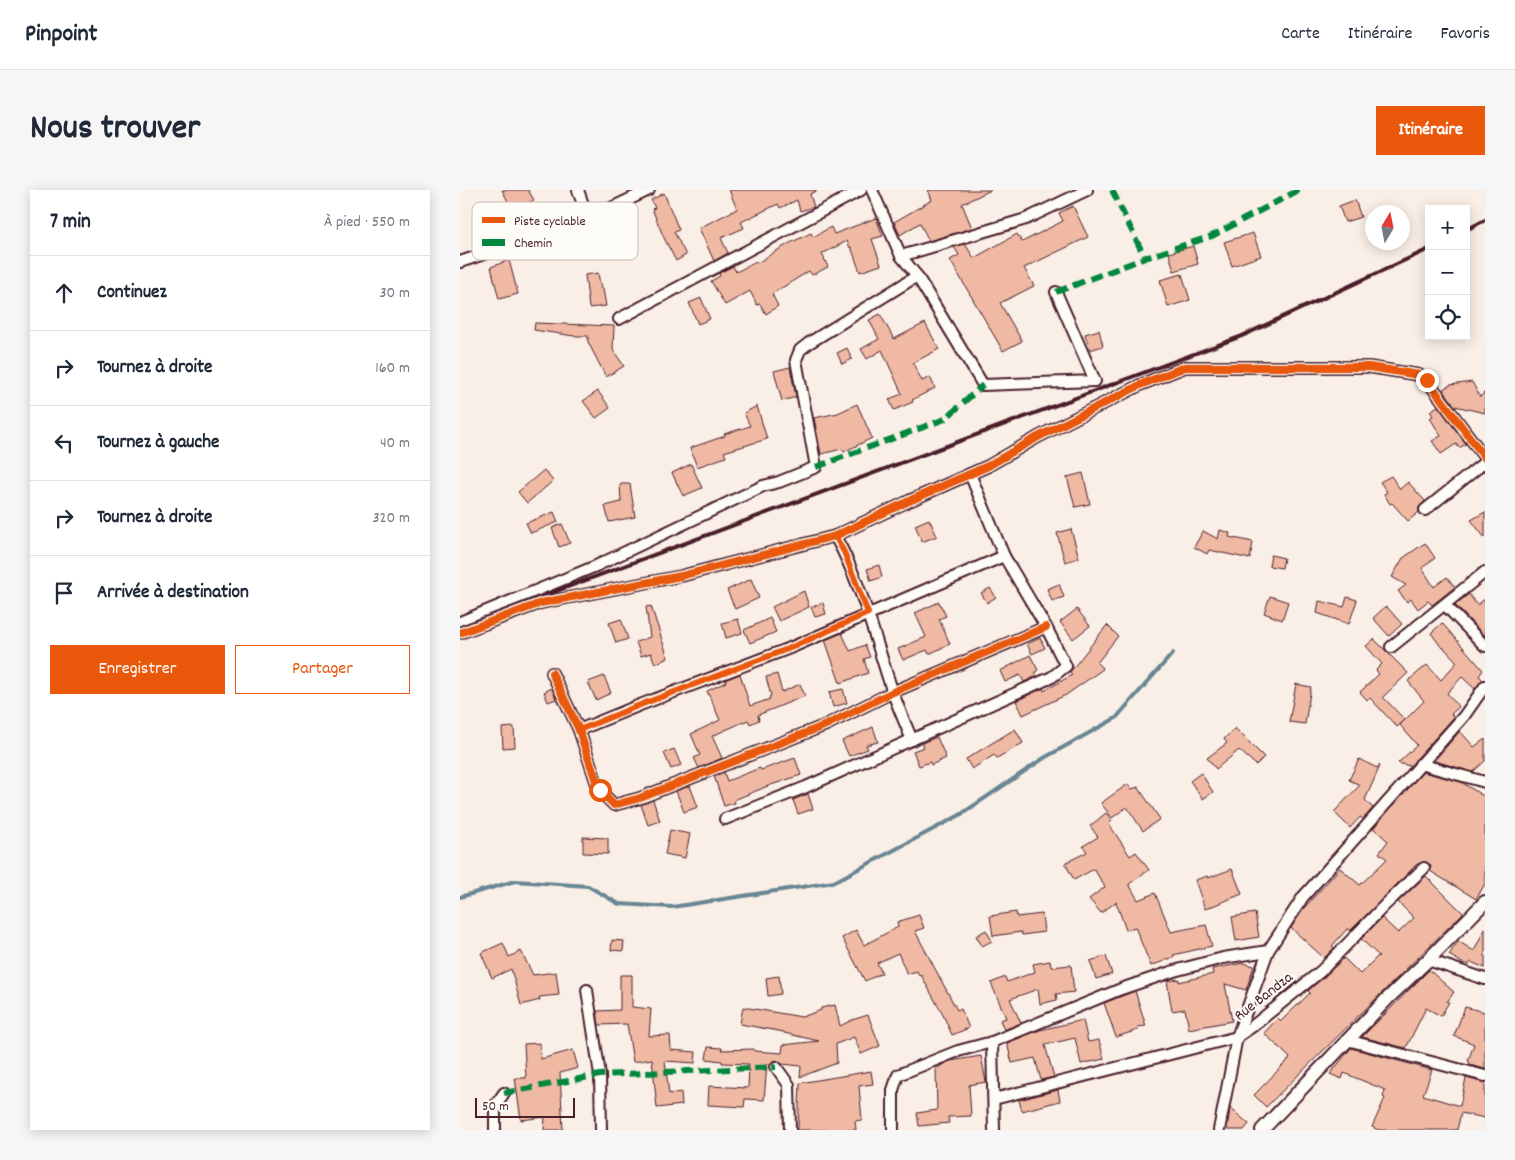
<!DOCTYPE html>
<html lang="fr">
<meta charset="utf-8">
<style>
:root{--surface:#fff;--page:#f6f6f7;--text:#1f2937;--muted:#747a83;--line:#e0e1e3;--accent:#ea580c}
body{margin:0;font-family:Dekko,sans-serif;background:var(--page);color:var(--text)}
.controls{position:absolute;right:15px;top:15px;display:grid;overflow:hidden;border-radius:0px;box-shadow:0 2px 12px #0003}
.controls button{width:45px;height:45px;display:grid;place-items:center;padding:0;border:0;border-bottom:1px solid var(--line);background:var(--surface);color:var(--text);font:25px sans-serif}
.compass{position:absolute;left:905px;top:15px;width:45px;height:45px;border-radius:50%;background:var(--surface);box-shadow:0 2px 12px #0003;rotate:10deg}
.scale{position:absolute;left:15px;bottom:12px;width:100px;box-sizing:border-box;padding-left:5px;border:2px solid #4a1f2b;border-top:0;font-size:14px;line-height:18px;white-space:nowrap;color:#4a1f2b;-webkit-text-stroke:4px #fdfcf7;paint-order:stroke}
.stop{position:absolute;width:15px;height:15px;margin:-11px;border:4px solid #ea580c;border-radius:50%;background:#fff}
.stop.end{background:#ea580c;border-color:#fff;box-shadow:0 1px 5px #0008}
.list{margin:0;padding:0;list-style:none}
h2{display:flex;justify-content:space-between;align-items:center;height:65px;margin:0;padding:0 20px;font-size:21px}
h2 small{font-size:16px;font-weight:400;color:var(--muted)}
.list li{display:grid;grid-template-columns:32px 1fr auto;gap:15px;align-items:center;box-sizing:border-box;height:75px;padding:0 20px;border-top:1px solid var(--line)}
.list b{display:block;font-size:19px;white-space:nowrap}
.list em{font-size:16px;font-style:normal;color:var(--muted)}
.actions{display:flex;gap:10px;padding:15px 20px}
.actions a{flex:1;padding:11px 0;border:1px solid var(--accent);border-radius:0px;text-align:center;font-size:18px;color:var(--accent)}
.actions .main{background:var(--accent);color:#fff}
.icon{flex:none;width:28px;height:28px;fill:none;stroke:currentColor;stroke-width:2;stroke-linecap:round;stroke-linejoin:round}
.map{position:relative;flex:none;width:1025px;height:940px;overflow:hidden;border-radius:0px}
header{display:flex;align-items:center;gap:30px;box-sizing:border-box;height:70px;padding:0 25px;background:var(--surface);border-bottom:1px solid var(--line)}
header strong{font-size:24px}
nav{display:flex;gap:28px;margin-inline-start:auto;font-size:18px}
.intro{display:flex;align-items:center;justify-content:space-between;box-sizing:border-box;height:120px;padding:0 30px}
h1{margin:0;font-size:35px}
.button{padding:12px 22px;border-radius:0px;background:var(--accent);color:#fff;font-size:18px;font-weight:700}
main{display:flex;gap:30px;padding:0 30px}
aside{flex:1;background:var(--surface);border-radius:0px;box-shadow:0 2px 12px #0003}
.map>svg:first-child{display:block}
</style>
<header>
<strong>Pinpoint</strong>
<nav><a>Carte</a><a>Itinéraire</a><a>Favoris</a></nav>
</header>
<div class="intro"><h1>Nous trouver</h1><a class="button">Itinéraire</a></div>
<main>
<aside>
<h2>7 min<small>À pied · 550 m</small></h2>
<ul class="list">
<li><svg class="icon" aria-label="ahead" viewBox="0 0 24 24"><path d="M12 20V5M6 11l6-6 6 6"/></svg><div><b>Continuez</b></div><em>30 m</em></li>
<li><svg class="icon" aria-label="right" viewBox="0 0 24 24"><path d="M7 20v-9h11M14 6l5 5-5 5"/></svg><div><b>Tournez à droite</b></div><em>160 m</em></li>
<li><svg class="icon" aria-label="left" viewBox="0 0 24 24"><path d="M17 20v-9H6M10 6l-5 5 5 5"/></svg><div><b>Tournez à gauche</b></div><em>40 m</em></li>
<li><svg class="icon" aria-label="right" viewBox="0 0 24 24"><path d="M7 20v-9h11M14 6l5 5-5 5"/></svg><div><b>Tournez à droite</b></div><em>320 m</em></li>
<li><svg class="icon" aria-label="arrive" viewBox="0 0 24 24"><path d="M6 21V4h12l-3 4 3 4H6"/></svg><div><b>Arrivée à destination</b></div></li>
</ul>
<div class="actions"><a class="main">Enregistrer</a><a>Partager</a></div>
</aside>
<div class="map">
<svg width="1025" height="940" viewBox="0 0 1025 940">
<rect width="100%" height="100%" fill="#faefe6"/>
<filter id="ink" filterUnits="userSpaceOnUse"><feTurbulence type="fractalNoise" baseFrequency=".02" numOctaves="2"/><feDisplacementMap in="SourceGraphic" scale="10" xChannelSelector="R" yChannelSelector="G"/><feConvolveMatrix kernelMatrix="1 2 1 2 8 2 1 2 1" color-interpolation-filters="sRGB"/></filter>
<g filter="url(#ink)">
<g fill="none" stroke-linecap="round" stroke-linejoin="round">
<!-- stream -->
<polyline stroke="#688693" stroke-width="4" points="0,707 55,691 128,696 159,714 212,717 374,692 500,625 584,568 656,528 713,463"/>
</g>
<!-- building -->
<g fill="#efb9a3" stroke="#4a1f2b">
<polygon points="42,0 68,0 74,10 53,21"/>
<polygon points="269,0 358,0 350,4 354,17 340,21 337,10 320,18 318,14 281,32 284,38 261,48 268,63 254,71 239,38 277,19"/>
<polygon points="468,0 531,0 502,14 512,38 469,51 460,33 440,45 434,32 472,10"/>
<polygon points="204,3 219,40 214,42 226,65 216,71 204,48 192,19 195,18 191,10"/>
<polygon points="895,10 901,27 885,32 879,16"/>
<polygon points="613,16 628,47 564,78 574,96 540,113 562,151 543,161 490,70 499,65 494,57 505,54 514,68 557,44 562,52 603,31 599,23"/>
<polygon points="416,28 423,46 412,49 421,75 400,82 391,57 390,58 387,51 362,64 368,77 352,85 349,81 312,104 318,116 306,124 300,114 297,115 290,101 265,115 251,91 260,86 259,83 273,76 276,82 296,72 297,73 328,54 351,43 353,47 371,37 374,44"/>
<polygon points="793,43 801,66 772,76 764,52"/>
<polygon points="733,56 738,74 714,81 709,63"/>
<polygon points="49,70 58,104 39,109 31,77"/>
<polygon points="138,83 141,99 143,99 146,116 129,118 125,85"/>
<polygon points="722,84 730,110 708,117 700,90"/>
<polygon points="241,108 250,129 238,134 229,113"/>
<polygon points="420,124 434,149 465,133 479,159 453,173 462,191 470,187 475,198 452,210 453,212 434,220 429,209 442,204 422,160 407,169 401,159 419,149 409,130"/>
<polygon points="75,133 154,136 153,160 164,176 146,187 128,152 128,146 114,146 74,140"/>
<polygon points="639,140 643,156 630,160 625,144"/>
<polygon points="387,158 392,169 382,174 377,163"/>
<polygon points="330,177 336,207 322,211 314,181"/>
<polygon points="1012,192 1020,207 1025,202 1025,223 995,216 983,199 990,195"/>
<polygon points="138,201 150,218 136,228 123,211"/>
<polygon points="397,214 412,248 384,262 382,259 361,264 354,228 378,223"/>
<polygon points="297,216 307,249 264,262 266,267 237,277 230,258 265,246 264,244 290,236 284,223"/>
<polygon points="978,216 1006,254 999,258 996,254 981,264 972,251 981,246 970,228 973,226 970,221"/>
<polygon points="231,274 242,298 223,306 212,283"/>
<polygon points="84,280 93,291 67,313 58,302"/>
<polygon points="623,283 630,314 615,317 607,287"/>
<polygon points="931,286 940,299 948,292 965,311 959,317 959,322 948,331 932,313 930,314 924,304 927,302 920,292"/>
<polygon points="160,294 170,294 175,327 149,332 145,316 161,312"/>
<polygon points="94,322 98,332 71,343 66,333"/>
<polygon points="1025,322 1025,348 1011,330"/>
<polygon points="469,329 477,346 462,352 455,335"/>
<polygon points="102,334 110,353 99,357 92,338"/>
<polygon points="611,339 619,368 605,372 597,343"/>
<polygon points="760,340 770,343 769,347 793,352 790,369 749,360 747,364 734,357 743,341 758,349"/>
<polygon points="965,353 975,368 962,378 974,397 987,387 995,397 972,415 968,411 958,419 951,409 947,412 938,401 946,395 932,387 943,368"/>
<polygon points="811,365 824,368 822,378 809,376"/>
<polygon points="419,375 422,387 411,391 407,379"/>
<polygon points="291,389 299,408 275,419 267,400"/>
<polygon points="599,394 604,407 592,411 587,399"/>
<polygon points="530,398 536,407 527,413 521,403"/>
<polygon points="344,401 349,417 319,431 312,417"/>
<polygon points="1009,404 1017,415 1025,409 1025,446 995,415"/>
<polygon points="810,406 828,412 822,430 804,423"/>
<polygon points="887,407 897,410 889,434 857,423 859,411 884,417"/>
<polygon points="479,412 486,426 479,429 490,454 469,464 467,460 443,470 438,459 466,447 455,423"/>
<polygon points="363,413 366,424 355,427 351,417"/>
<polygon points="191,416 208,468 195,474 191,463 181,466 176,452 190,447 186,417"/>
<polygon points="926,416 942,434 929,446 913,428"/>
<polygon points="617,419 630,436 613,449 600,432"/>
<polygon points="310,428 316,442 290,453 284,440"/>
<polygon points="161,429 168,449 156,453 149,433"/>
<polygon points="278,429 282,443 266,448 262,433"/>
<polygon points="982,433 1023,480 1019,486 1023,490 1015,499 1002,487 987,503 999,517 991,524 994,527 950,576 938,573 957,555 940,535 964,511 948,491 967,475 981,490 997,472 983,457 982,458 971,443"/>
<polygon points="647,435 658,446 637,473 643,479 606,505 563,525 556,511 583,498 584,501 612,485 610,482"/>
<polygon points="382,443 390,461 405,455 410,467 404,469 408,483 380,493 365,450"/>
<polygon points="580,448 585,458 572,464 567,454"/>
<polygon points="914,449 948,483 923,507 945,530 937,537 910,508 907,510 900,502 919,484 916,480 922,474 906,456"/>
<polygon points="570,465 578,480 575,482 577,486 564,492 560,485 545,492 540,481"/>
<polygon points="280,484 290,516 310,509 309,507 311,506 306,487 317,484 322,502 340,494 345,506 298,525 299,530 290,534 288,530 252,546 262,568 239,578 234,568 240,565 231,544 260,530 247,501 266,492 265,490"/>
<polygon points="144,486 151,503 136,510 128,492"/>
<polygon points="836,494 851,497 845,534 829,532"/>
<polygon points="92,498 96,509 88,512 84,502"/>
<polygon points="383,499 387,513 373,517 369,502"/>
<polygon points="54,537 55,557 43,558 42,538"/>
<polygon points="413,537 418,552 406,555 408,559 389,566 382,551"/>
<polygon points="775,538 804,567 796,575 779,560 756,579 747,568 767,553 764,549"/>
<polygon points="555,539 563,553 537,568 534,565 512,579 506,569"/>
<polygon points="1000,541 1014,557 1025,549 1025,571 1013,582 974,571"/>
<polygon points="477,547 486,568 471,575 470,572 459,576 453,561 464,557 462,553"/>
<polygon points="214,559 221,575 211,579 204,563"/>
<polygon points="335,568 341,585 308,596 274,610 275,613 264,616 254,586 264,582 267,591 300,578 301,580"/>
<polygon points="899,569 917,578 919,575 920,576 905,610 913,618 903,629 900,627 890,638 874,622 900,595 889,590"/>
<polygon points="963,582 1001,592 1025,607 1025,694 1016,709 970,681 971,676 966,672 957,674 891,740 887,739 872,756 874,758 864,768 831,738 844,718 880,678 900,695 927,669 919,663 928,651 913,638"/>
<polygon points="741,583 753,602 743,609 730,591"/>
<polygon points="668,594 672,599 678,597 700,629 683,641 667,617 652,628 641,613"/>
<polygon points="230,596 238,617 224,622 216,601"/>
<polygon points="348,604 353,619 338,624 333,610"/>
<polygon points="193,610 200,631 188,635 181,615"/>
<polygon points="646,623 652,631 649,634 670,666 676,662 689,680 669,694 678,710 695,703 711,742 746,735 752,756 713,765 714,767 691,776 675,737 666,740 656,712 641,723 629,709 645,697 634,679 614,690 605,673 627,662 623,656 638,647 630,636"/>
<polygon points="210,640 230,644 225,668 205,664"/>
<polygon points="123,647 148,648 148,664 123,663"/>
<polygon points="772,679 782,704 745,719 735,690 748,686 748,688"/>
<polygon points="966,686 1003,723 806,917 794,905 830,868 804,843 818,828 821,831 850,803 848,801 865,786 884,768 900,784 917,767 919,766 901,749 922,728 938,743 954,728 938,712"/>
<polygon points="556,722 557,727 582,724 584,742 562,745 561,742 533,746 530,726"/>
<polygon points="795,723 799,747 776,751 772,727"/>
<polygon points="459,725 464,738 455,741 497,820 501,819 509,838 492,845 483,825 461,785 459,786 457,781 447,784 438,763 417,773 422,783 405,791 382,748 396,740 404,755 438,737 437,732"/>
<polygon points="1025,738 1025,778 1011,772 1009,775 1005,773 1004,774 989,765 998,751 1014,761"/>
<polygon points="526,740 532,751 522,756 516,746"/>
<polygon points="152,750 164,751 163,761 151,760"/>
<polygon points="43,753 49,767 61,761 73,785 96,782 99,805 79,807 80,810 61,815 51,779 32,788 21,763"/>
<polygon points="646,766 652,784 636,789 630,771"/>
<polygon points="590,771 591,777 611,775 614,802 596,804 597,810 580,814 578,799 550,809 561,833 544,840 540,830 546,828 531,793 545,787 547,792 575,782 573,774"/>
<polygon points="783,773 794,776 786,800 765,794 772,831 729,839 725,819 712,821 707,791 719,789 719,792 753,784 752,779"/>
<polygon points="969,780 994,802 987,812 989,812 981,826 966,818 946,858 902,847"/>
<polygon points="160,785 172,785 172,817 191,819 189,846 210,845 211,860 236,862 235,873 205,871 209,904 221,902 222,915 197,918 192,869 173,872 167,834 139,835 137,821 160,820"/>
<polygon points="319,786 321,804 308,806 306,788"/>
<polygon points="675,801 686,836 677,837 678,840 656,847 644,813"/>
<polygon points="375,815 380,836 392,830 408,825 420,856 401,864 394,847 376,854 377,873 340,887 341,876 322,874 315,870 310,874 307,874 304,910 285,909 284,917 248,915 249,896 288,898 289,874 262,873 262,871 246,869 248,857 262,858 261,860 294,859 294,861 322,863 323,855 359,851 324,843 324,842 280,834 283,817 342,827 361,820 361,818"/>
<polygon points="1005,817 1025,822 1025,879 1009,875 1010,872 1008,871 1014,854 994,846"/>
<polygon points="623,830 628,852 639,850 644,869 621,874 615,848 585,855 594,887 581,890 575,868 552,873 547,853 580,840"/>
<polygon points="80,853 81,869 113,860 118,878 100,883 103,940 84,940 85,927 61,930 55,888 66,888 64,854"/>
<polygon points="891,858 972,880 963,905 1000,916 1006,888 1025,893 1025,928 1001,923 997,940 919,940 912,937 925,908 923,907 925,900 884,883 882,889 870,884"/>
<polygon points="521,866 526,892 509,895 511,926 488,927 489,933 459,936 457,923 477,920 476,877 480,877 480,876 490,871"/>
<polygon points="411,881 413,894 399,896 402,930 395,931 396,940 338,940 340,893"/>
<polygon points="598,900 600,911 562,921 559,910"/>
<polygon points="770,918 789,934 784,940 767,940"/>
</g>
<g fill="none" stroke-linecap="round" stroke-linejoin="round">
<defs>
<g id="minor">
<polyline points="118,0 128,29"/>
<polyline points="412,0 441,66 457,86 523,195 635,191 596,102"/>
<polyline points="441,66 566,29 627,0"/>
<polyline points="0,72 128,29 189,0"/>
<polyline points="159,129 401,0"/>
<polyline points="965,320 1025,272"/>
<path d="M375 346C402 394 415 449 432 500 438 517 445 533 452 550"/>
<polyline points="985,415 1025,456"/>
<polyline points="0,432 136,376 303,296 319,292 356,277 336,170 340,160 349,153 457,86"/>
<polyline points="0,443 81,413 221,386 375,346 449,311 528,276 578,247 680,195 725,177 909,177 959,185 967,190 1025,268"/>
<polyline points="931,457 1025,382"/>
<polyline points="92,483 119,540 139,600 154,615 180,608 366,535 433,502 586,437"/>
<polyline points="119,540 180,515 330,458 544,366"/>
<polyline points="960,574 1025,592"/>
<polyline points="265,629 346,597 592,487 606,476 586,437 544,366 510,284"/>
<polyline points="968,770 1025,789"/>
<polyline points="127,800 140,885 141,940"/>
<polyline points="887,850 1025,886"/>
<polyline points="532,852 534,940"/>
<polyline points="316,877 329,895 330,940"/>
<polyline points="534,909 777,847 793,836 861,781 926,714 964,678"/>
<polyline points="35,940 35,916 44,903"/>
<polyline points="433,940 433,900 438,885 498,861 532,852 661,799 714,781 763,768 808,761"/>
<polyline points="759,940 777,847 808,761 843,707 1004,526 1025,496"/>
</g>
<polyline id="tertiary" points="802,940 927,809 968,770 1025,712"/>
</defs>
<!-- minor casing -->
<use href="#minor" stroke="#4a1f2b" stroke-width="14"/>
<!-- tertiary casing -->
<use href="#tertiary" stroke="#4a1f2b" stroke-width="16"/>
<!-- minor -->
<use href="#minor" stroke="#fdfcf7" stroke-width="10"/>
<!-- tertiary -->
<use href="#tertiary" stroke="#fdfcf7" stroke-width="12"/>
<!-- rail -->
<g stroke="#4a1f2b" stroke-width="4">
<polyline points="1006,40 1025,30"/>
<polyline points="0,437 782,146 969,59"/>
</g>
<!-- quiet -->
<g stroke="#00873e" stroke-width="6" stroke-dasharray="12 6" stroke-linecap="butt">
<polyline points="652,0 685,68"/>
<polyline points="596,102 685,68 752,46 839,0"/>
<polyline points="356,277 485,229 523,195"/>
<polyline points="44,903 140,885 316,877"/>
</g>
<defs>
<g id="cycleway">
<polyline points="0,443 81,413 221,386 375,346 449,311 528,276 578,247 680,195 725,177 909,177 959,185 967,190 1025,268"/>
<polyline points="92,483 119,540 139,600 154,615 180,608 366,535 433,502 586,437"/>
</g>
</defs>
<!-- cycleway casing -->
<use href="#cycleway" stroke="#fdfcf7" stroke-width="11"/>
<!-- cycleway -->
<use href="#cycleway" stroke="#e8590c" stroke-width="8"/>
</g>
</g>
<g fill="none" stroke-linecap="round" stroke-linejoin="round" filter="url(#ink)">
<!-- route -->
<polyline stroke="#ea580c" stroke-width="6" points="140,600 119,540 180,515 330,458 408,423 384,362 375,346 449,311 528,276 578,247 680,195 725,177 909,177 959,185 967,190"/>
</g>
<g text-anchor="middle" dominant-baseline="central" stroke-width="4" stroke-linejoin="round" paint-order="stroke">
<!-- street labels -->
<g font-size="16" fill="#4a1f2b" stroke="#fdfcf7">
<text transform="translate(804 807) rotate(-38)">Rue Bandza</text>
</g>
</g>
<!-- legend -->
<rect x="12" y="12" width="166" height="58" rx="8" fill="#fdfcf7" stroke="#c7baba" stroke-width="1"/>
<rect x="22" y="27" width="23" height="6" fill="#e8590c"/>
<rect x="22" y="49" width="23" height="7" fill="#00873e"/>
<g font-size="14" fill="#4a1f2b">
<text x="54" y="35">Piste cyclable</text>
<text x="54" y="57">Chemin</text>
</g>
</svg>
<div class="controls">
<button>+</button>
<button>−</button>
<button><svg class="icon" aria-label="locate" viewBox="0 0 24 24"><circle cx="12" cy="12" r="6"/><path d="M12 2v4M12 18v4M2 12h4M18 12h4"/></svg></button>
</div>
<svg class="compass" viewBox="-18 -18 36 36"><path d="M0-13l5 13h-10z" fill="#e53935"/><path d="M0 13l5-13h-10z" fill="#747a83"/></svg>
<div class="scale">50 m</div>
<div class="stop" style="left:140px;top:600px"></div>
<div class="stop end" style="left:967px;top:190px"></div>
</div>
</main>
